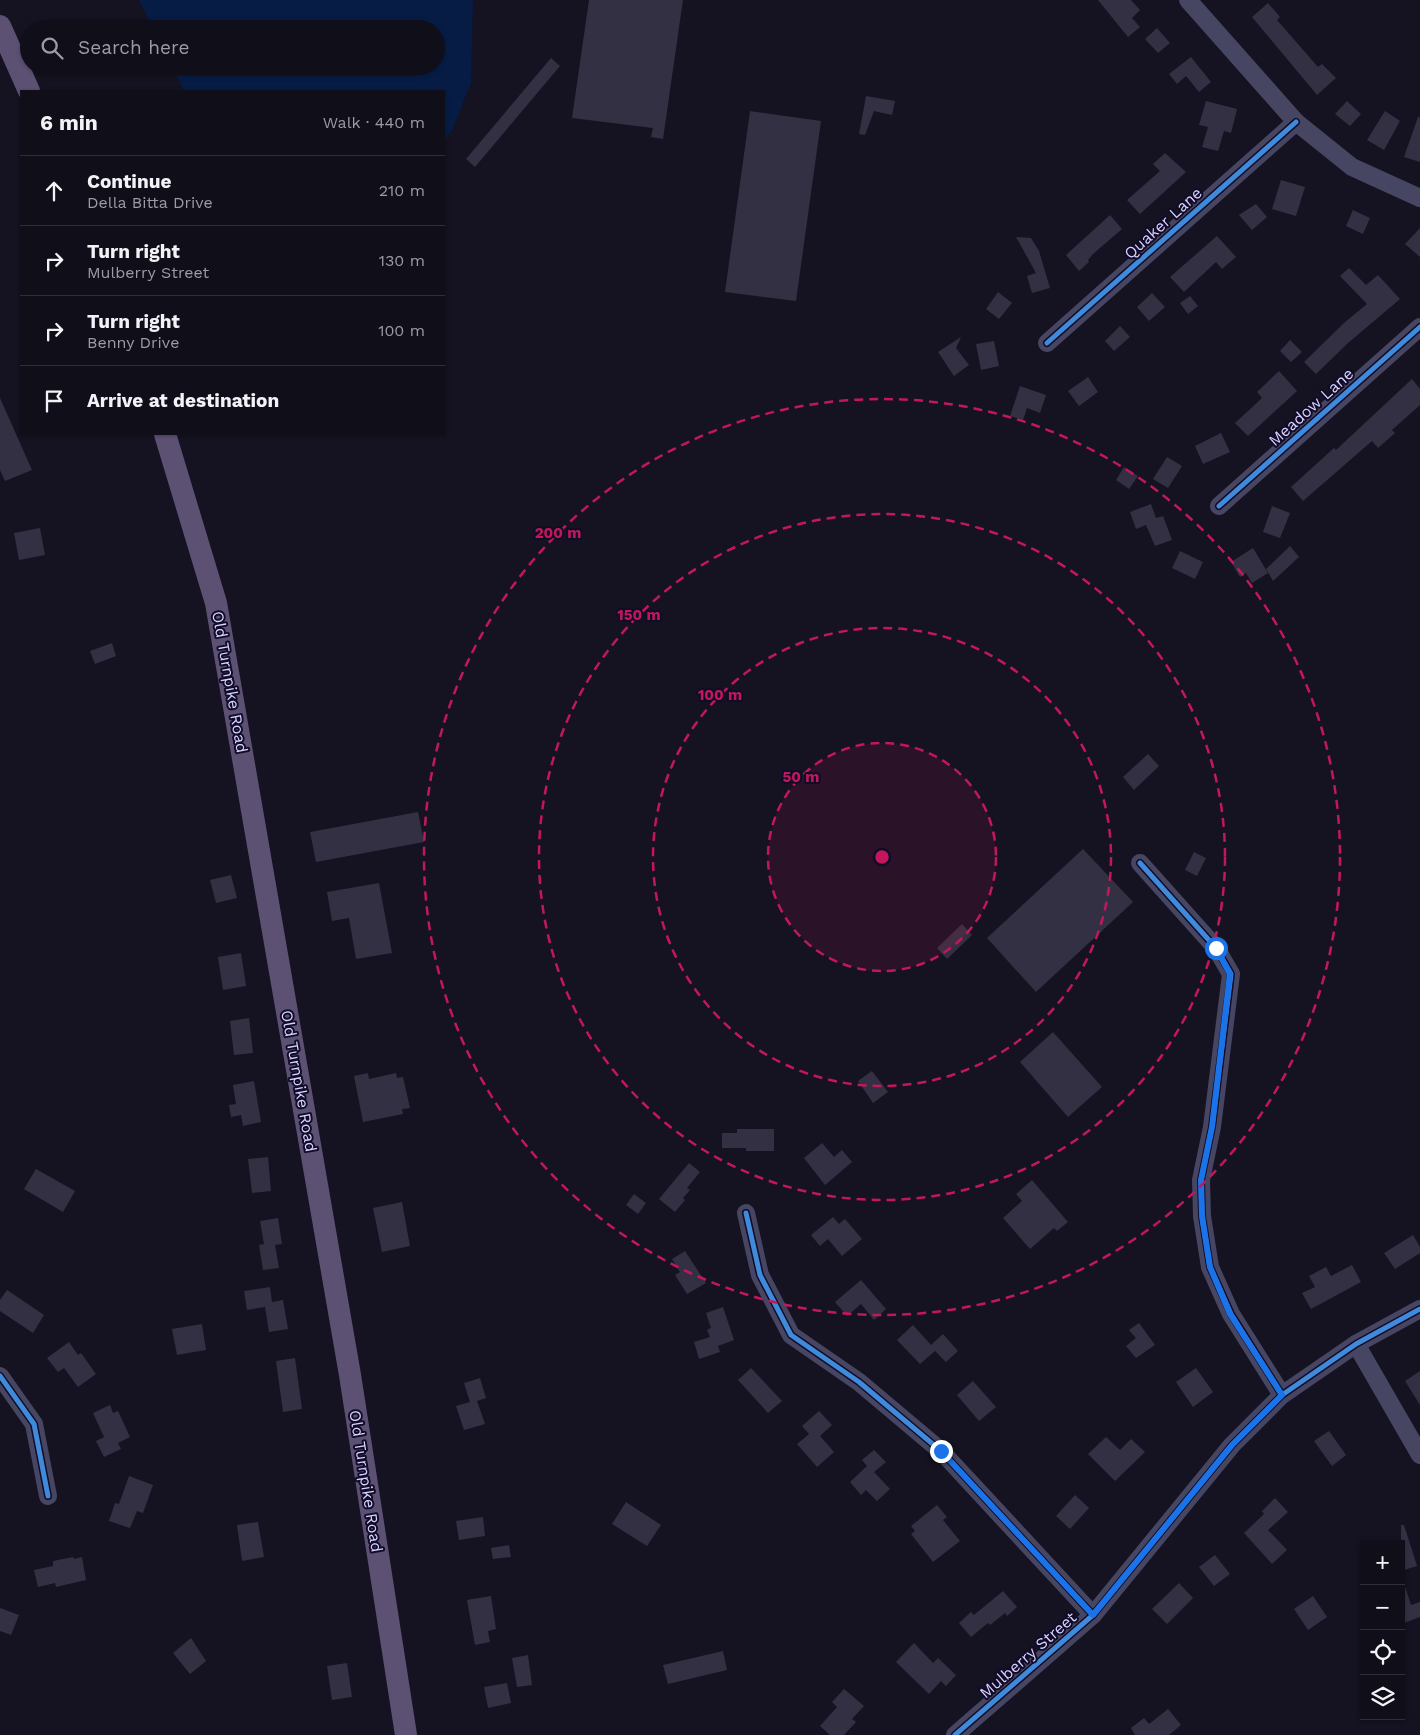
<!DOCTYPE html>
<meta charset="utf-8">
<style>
:root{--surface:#100e19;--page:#191722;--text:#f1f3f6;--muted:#9c9ca2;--line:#302e38}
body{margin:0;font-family:"Work Sans",sans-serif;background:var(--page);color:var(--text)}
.controls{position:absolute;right:15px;bottom:15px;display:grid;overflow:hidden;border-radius:0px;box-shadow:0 1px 4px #0004}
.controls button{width:45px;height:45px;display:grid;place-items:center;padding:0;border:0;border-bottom:1px solid var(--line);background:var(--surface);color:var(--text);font:25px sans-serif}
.stop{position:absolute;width:15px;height:15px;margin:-11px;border:4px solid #1a73e8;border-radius:50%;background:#fff}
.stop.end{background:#1a73e8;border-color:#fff;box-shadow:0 1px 5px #0008}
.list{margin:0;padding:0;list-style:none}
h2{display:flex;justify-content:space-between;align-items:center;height:65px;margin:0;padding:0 20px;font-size:21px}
h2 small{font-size:16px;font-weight:400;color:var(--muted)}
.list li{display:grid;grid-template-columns:32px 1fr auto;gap:15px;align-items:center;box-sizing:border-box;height:70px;padding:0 20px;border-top:1px solid var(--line)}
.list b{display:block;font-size:19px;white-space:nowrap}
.list p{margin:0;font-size:16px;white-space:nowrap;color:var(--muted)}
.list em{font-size:16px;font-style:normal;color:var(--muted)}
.icon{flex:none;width:28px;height:28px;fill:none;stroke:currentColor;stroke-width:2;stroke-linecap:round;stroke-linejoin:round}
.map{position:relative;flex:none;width:1420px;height:1735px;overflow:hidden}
.search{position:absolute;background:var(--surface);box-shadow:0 1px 4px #0004;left:20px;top:20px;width:425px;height:55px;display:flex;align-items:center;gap:12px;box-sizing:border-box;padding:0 18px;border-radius:28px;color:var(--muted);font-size:19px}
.panel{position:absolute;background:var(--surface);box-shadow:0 1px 4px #0004;left:20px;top:90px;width:425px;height:345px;border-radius:0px}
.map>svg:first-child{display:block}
</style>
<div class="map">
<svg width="1420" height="1735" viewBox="0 0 1420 1735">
<rect width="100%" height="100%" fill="#151221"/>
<!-- water -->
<polygon fill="#061c44" points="139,0 473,0 471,83 452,130 444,141 444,91 184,91 172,66 436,66 436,29 153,29"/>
<!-- building -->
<g fill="#333043">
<polygon points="589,0 683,0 663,139 651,137 653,128 572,118"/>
<polygon points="1098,0 1131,0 1140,10 1132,18 1140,27 1128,37"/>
<polygon points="1268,3 1280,17 1277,20 1318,67 1322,64 1336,78 1317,95 1252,17"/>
<polygon points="1157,28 1170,43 1158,53 1145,39"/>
<polygon points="1191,57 1211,82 1199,92 1186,76 1177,84 1169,74"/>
<polygon points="551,58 560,66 475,167 466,159"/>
<polygon points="866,96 895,101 892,115 874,111 865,135 859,134"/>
<polygon points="1206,101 1237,109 1231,133 1224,131 1218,151 1202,147 1208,127 1199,125"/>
<polygon points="1347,101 1361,114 1350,126 1335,114"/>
<polygon points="750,111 821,121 796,301 725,292"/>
<polygon points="1385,111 1400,121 1384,150 1367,140"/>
<polygon points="1418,117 1420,117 1420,162 1404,157"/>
<polygon points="1165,153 1186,172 1140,214 1127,200 1160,171 1153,164"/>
<polygon points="1281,180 1305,187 1296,216 1272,209"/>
<polygon points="1256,204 1267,217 1252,230 1239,215"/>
<polygon points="1353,210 1370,218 1363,234 1346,226"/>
<polygon points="1110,215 1122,229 1093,254 1088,260 1089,262 1079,271 1066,255"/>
<polygon points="1420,228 1420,257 1405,244"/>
<polygon points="1217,236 1236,257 1222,269 1216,262 1184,292 1170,277"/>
<polygon points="1016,237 1031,238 1039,251 1050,288 1032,293 1027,276 1036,273"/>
<polygon points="1349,268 1366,285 1378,275 1400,299 1348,343 1316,374 1304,362 1344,323 1367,304 1340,276"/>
<polygon points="998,292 1012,303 999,319 986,309"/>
<polygon points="1152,293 1165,307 1149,321 1137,307"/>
<polygon points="1190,296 1198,306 1188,314 1180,303"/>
<polygon points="1120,326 1130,337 1114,351 1105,341"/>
<polygon points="961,337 956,348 969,365 954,376 938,352"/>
<polygon points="1290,340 1302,352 1291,362 1280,351"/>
<polygon points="994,341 999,366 981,370 976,344"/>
<polygon points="1279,371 1297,391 1248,436 1235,423 1262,398 1257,392"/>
<polygon points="1088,377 1098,392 1079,406 1068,391"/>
<polygon points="1412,379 1420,389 1420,405 1392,430 1395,433 1378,448 1372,441 1303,501 1291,487 1334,448 1336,450"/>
<polygon points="1020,386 1046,395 1040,413 1027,408 1023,420 1010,416"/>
<polygon points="0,398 32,470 5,481 0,470"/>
<polygon points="1221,433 1230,452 1203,464 1195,446"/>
<polygon points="1167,457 1182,466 1168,488 1153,479"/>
<polygon points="1124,467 1138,476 1129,489 1116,480"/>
<polygon points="1151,504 1156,518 1163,516 1172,540 1155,546 1146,525 1136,529 1130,512"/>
<polygon points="1272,506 1290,513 1280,538 1263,532"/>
<polygon points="40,528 45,555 19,560 14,533"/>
<polygon points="1290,546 1299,557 1273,581 1266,569"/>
<polygon points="1253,548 1268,573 1252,583 1246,573 1240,577 1231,562"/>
<polygon points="1180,551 1203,562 1195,579 1172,568"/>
<polygon points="112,643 116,656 95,664 90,651"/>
<polygon points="1148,754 1159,766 1134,790 1123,777"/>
<polygon points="418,812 424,842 316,862 310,832"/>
<polygon points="1083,849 1133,902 1036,992 987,938"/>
<polygon points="1194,852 1206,858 1197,876 1185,870"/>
<polygon points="231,875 237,898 216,903 210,880"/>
<polygon points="379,883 392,953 356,959 349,918 332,921 327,892"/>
<polygon points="962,924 972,935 947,959 937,948"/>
<polygon points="241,953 246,986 223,990 218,957"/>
<polygon points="249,1018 253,1053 234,1055 230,1021"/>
<polygon points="1053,1032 1102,1087 1068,1117 1020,1062"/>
<polygon points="872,1071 888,1092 873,1103 858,1081"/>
<polygon points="368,1073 369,1079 396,1073 397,1078 403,1077 410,1108 402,1109 403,1114 363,1122 354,1076"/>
<polygon points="254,1081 261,1122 243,1126 241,1115 231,1117 229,1105 236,1104 233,1085"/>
<polygon points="737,1129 774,1129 774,1151 746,1151 746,1148 722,1148 722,1133 737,1133"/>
<polygon points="822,1143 834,1157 842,1150 852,1162 825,1185 804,1158"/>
<polygon points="268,1157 271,1191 252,1193 248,1159"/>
<polygon points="689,1163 700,1172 687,1188 690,1190 683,1198 685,1200 675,1212 659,1199"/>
<polygon points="36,1169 75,1191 63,1212 24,1189"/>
<polygon points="1032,1180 1068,1222 1057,1231 1054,1228 1030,1249 1003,1218 1022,1201 1016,1194"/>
<polygon points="634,1194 646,1203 638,1214 626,1205"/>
<polygon points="402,1202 410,1246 382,1252 373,1208"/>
<polygon points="833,1217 839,1224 845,1219 862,1239 842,1256 828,1239 820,1246 811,1235"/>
<polygon points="278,1218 282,1244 275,1245 279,1268 263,1270 259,1245 264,1244 260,1221"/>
<polygon points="1413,1235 1420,1247 1420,1253 1395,1269 1384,1253"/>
<polygon points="685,1251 706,1283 687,1294 675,1275 680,1272 672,1259"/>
<polygon points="1352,1265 1361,1282 1311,1309 1302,1293 1315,1287 1309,1276 1326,1267 1331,1276"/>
<polygon points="861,1280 886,1309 874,1320 861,1304 847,1316 835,1302"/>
<polygon points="270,1287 272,1302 283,1300 288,1329 269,1332 265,1307 247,1310 244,1291"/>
<polygon points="7,1290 44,1315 33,1333 0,1311 0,1300"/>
<polygon points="723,1307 734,1340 718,1346 720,1352 699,1359 694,1342 710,1337 707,1330 711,1328 706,1313"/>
<polygon points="1139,1323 1155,1345 1136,1358 1126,1346 1136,1338 1129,1330"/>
<polygon points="202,1324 206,1350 177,1355 172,1329"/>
<polygon points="913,1325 931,1345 943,1334 958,1351 946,1362 935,1351 920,1364 897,1340"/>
<polygon points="69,1342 78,1355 81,1353 96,1374 78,1387 64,1368 58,1372 47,1358"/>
<polygon points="295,1358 302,1409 283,1412 276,1361"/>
<polygon points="751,1368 782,1401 768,1413 738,1380"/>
<polygon points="1196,1368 1213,1392 1193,1407 1176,1382"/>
<polygon points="1420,1371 1420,1405 1405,1381"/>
<polygon points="480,1378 486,1398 477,1401 485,1424 464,1430 456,1406 470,1402 464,1383"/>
<polygon points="973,1381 996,1407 979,1421 957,1395"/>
<polygon points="110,1405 113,1413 118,1411 130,1437 118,1443 121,1449 104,1457 96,1441 104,1437 93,1413"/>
<polygon points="819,1411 832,1425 820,1436 834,1452 817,1467 797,1444 809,1434 802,1426"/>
<polygon points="1329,1431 1346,1455 1332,1466 1314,1441"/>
<polygon points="1106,1437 1120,1450 1131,1439 1145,1452 1115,1481 1088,1454"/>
<polygon points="874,1450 886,1462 874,1472 890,1489 877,1501 866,1490 861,1495 850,1482 867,1466 862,1460"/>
<polygon points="129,1476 153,1485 143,1513 137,1511 130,1528 109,1521 115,1503 119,1504"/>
<polygon points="1075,1495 1089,1508 1070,1529 1056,1516"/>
<polygon points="1275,1498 1288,1512 1268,1530 1287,1550 1272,1564 1244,1533 1264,1514 1262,1511"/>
<polygon points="626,1502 661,1525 647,1546 612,1524"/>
<polygon points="937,1505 947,1517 943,1520 960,1541 933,1562 911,1534 915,1531 911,1526"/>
<polygon points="483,1517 485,1536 459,1540 456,1521"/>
<polygon points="258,1522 264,1557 242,1561 237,1525"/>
<polygon points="1401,1525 1404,1525 1417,1566 1401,1571"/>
<polygon points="509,1545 511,1557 493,1559 491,1548"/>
<polygon points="1215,1555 1230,1574 1214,1586 1199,1567"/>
<polygon points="73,1557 74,1559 82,1557 86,1580 56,1587 55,1583 38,1587 34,1570 53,1566 53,1561"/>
<polygon points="1179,1583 1193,1598 1167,1624 1152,1609"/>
<polygon points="1404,1583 1411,1605 1420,1602 1420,1617 1401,1624 1401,1584"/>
<polygon points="1003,1591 1017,1607 1007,1616 1005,1613 990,1625 988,1623 971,1637 959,1623 971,1612 974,1615"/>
<polygon points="491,1596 496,1629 488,1631 490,1642 475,1645 467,1600"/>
<polygon points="1313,1596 1327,1617 1308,1630 1294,1609"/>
<polygon points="0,1608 19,1615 11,1635 0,1631"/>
<polygon points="191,1638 206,1661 190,1674 173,1653"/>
<polygon points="914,1643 933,1663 938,1658 956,1675 946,1686 941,1681 929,1694 896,1662"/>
<polygon points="723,1651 727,1670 668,1684 663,1665"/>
<polygon points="528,1655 532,1685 517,1687 512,1658"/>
<polygon points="347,1663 352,1697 332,1700 327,1666"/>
<polygon points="507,1683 511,1703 488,1708 484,1687"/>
<polygon points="844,1689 864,1706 852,1719 856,1722 844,1735 830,1735 820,1726 837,1707 832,1702"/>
<polygon points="1168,1709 1181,1725 1169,1735 1135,1735 1131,1728 1144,1718 1149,1724"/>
</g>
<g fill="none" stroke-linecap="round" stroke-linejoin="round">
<!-- minor -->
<g stroke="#474662" stroke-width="18">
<polyline points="1188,0 1296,122 1352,167 1420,198"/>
<polyline points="1047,343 1296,122"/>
<polyline points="1219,506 1420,327"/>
<polyline points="1140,863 1216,948 1231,974 1212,1127 1201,1180 1202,1216 1210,1267 1231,1314 1282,1395"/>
<polyline points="746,1213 760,1275 791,1335 859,1382 941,1451 1093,1615"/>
<polyline points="1356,1344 1420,1455"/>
<polyline points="0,1376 34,1424 48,1496"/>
<polyline points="955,1735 1093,1615 1232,1445 1282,1395 1356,1344 1420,1309"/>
</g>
<!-- major -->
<g stroke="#5c5173" stroke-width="22">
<polyline points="0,26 29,91"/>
<polyline points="165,434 216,603 350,1375 406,1735"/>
</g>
<defs>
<g id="cycleway">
<polyline points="1047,343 1296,122"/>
<polyline points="1219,506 1420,327"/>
<polyline points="1140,863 1216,948 1231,974 1212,1127 1201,1180 1202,1216 1210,1267 1231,1314 1282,1395"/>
<polyline points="746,1213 760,1275 791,1335 859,1382 941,1451 1093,1615"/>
<polyline points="0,1376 34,1424 48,1496"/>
<polyline points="955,1735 1093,1615 1232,1445 1282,1395 1356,1344 1420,1309"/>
</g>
</defs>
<!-- cycleway casing -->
<use href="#cycleway" stroke="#110c27" stroke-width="8"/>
<!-- cycleway -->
<use href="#cycleway" stroke="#408adc" stroke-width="5"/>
</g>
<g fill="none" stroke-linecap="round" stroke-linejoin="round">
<!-- route -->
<polyline stroke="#1a73e8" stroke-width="6" points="941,1451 1093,1615 1232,1445 1282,1395 1230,1314 1210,1267 1202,1216 1201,1180 1212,1127 1230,974 1216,948"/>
</g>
<!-- distance rings -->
<circle cx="882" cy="857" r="114" fill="#c2185b" fill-opacity=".12"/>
<g fill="none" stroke="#c2185b" stroke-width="2.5" stroke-dasharray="9 6">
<circle cx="882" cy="857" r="114"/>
<circle cx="882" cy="857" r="229"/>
<circle cx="882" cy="857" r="343"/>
<circle cx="882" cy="857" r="458"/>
</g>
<g text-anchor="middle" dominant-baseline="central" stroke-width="4" stroke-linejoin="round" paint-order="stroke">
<!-- street labels -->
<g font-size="16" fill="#d7d2ff" stroke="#110c27">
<text transform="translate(1163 223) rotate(-42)">Quaker Lane</text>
<text transform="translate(1311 407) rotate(-42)">Meadow Lane</text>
<text transform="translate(230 682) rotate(80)">Old Turnpike Road</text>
<text transform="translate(299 1081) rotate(80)">Old Turnpike Road</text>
<text transform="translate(366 1481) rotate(81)">Old Turnpike Road</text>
<text transform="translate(1028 1655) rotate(-41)">Mulberry Street</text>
</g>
</g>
<circle cx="882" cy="857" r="8" fill="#c2185b" stroke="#110c27" stroke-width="2.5"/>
<g font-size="15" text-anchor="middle" font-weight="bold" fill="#c2185b" stroke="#110c27" stroke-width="4" stroke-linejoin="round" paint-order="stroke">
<text x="558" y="538">200 m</text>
<text x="639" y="620">150 m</text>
<text x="720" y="700">100 m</text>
<text x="801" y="782">50 m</text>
</g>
</svg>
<div class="controls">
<button>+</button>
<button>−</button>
<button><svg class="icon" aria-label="locate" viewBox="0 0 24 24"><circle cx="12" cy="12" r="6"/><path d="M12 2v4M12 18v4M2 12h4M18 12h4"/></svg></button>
<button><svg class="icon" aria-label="layers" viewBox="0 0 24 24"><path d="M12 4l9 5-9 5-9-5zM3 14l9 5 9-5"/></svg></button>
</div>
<div class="stop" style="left:1216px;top:948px"></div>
<div class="stop end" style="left:941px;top:1451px"></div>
<div class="search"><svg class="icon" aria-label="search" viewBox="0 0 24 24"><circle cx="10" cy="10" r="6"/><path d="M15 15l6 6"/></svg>Search here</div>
<section class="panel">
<h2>6 min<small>Walk · 440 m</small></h2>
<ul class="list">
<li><svg class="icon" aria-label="ahead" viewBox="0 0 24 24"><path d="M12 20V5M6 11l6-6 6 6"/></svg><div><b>Continue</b><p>Della Bitta Drive</p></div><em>210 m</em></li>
<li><svg class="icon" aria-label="right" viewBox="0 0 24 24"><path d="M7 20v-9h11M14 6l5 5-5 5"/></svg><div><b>Turn right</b><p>Mulberry Street</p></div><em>130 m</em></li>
<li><svg class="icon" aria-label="right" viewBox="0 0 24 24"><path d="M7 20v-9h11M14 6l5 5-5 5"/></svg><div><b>Turn right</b><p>Benny Drive</p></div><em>100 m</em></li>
<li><svg class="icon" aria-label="arrive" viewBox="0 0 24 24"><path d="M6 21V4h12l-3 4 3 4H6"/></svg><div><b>Arrive at destination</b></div></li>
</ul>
</section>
</div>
